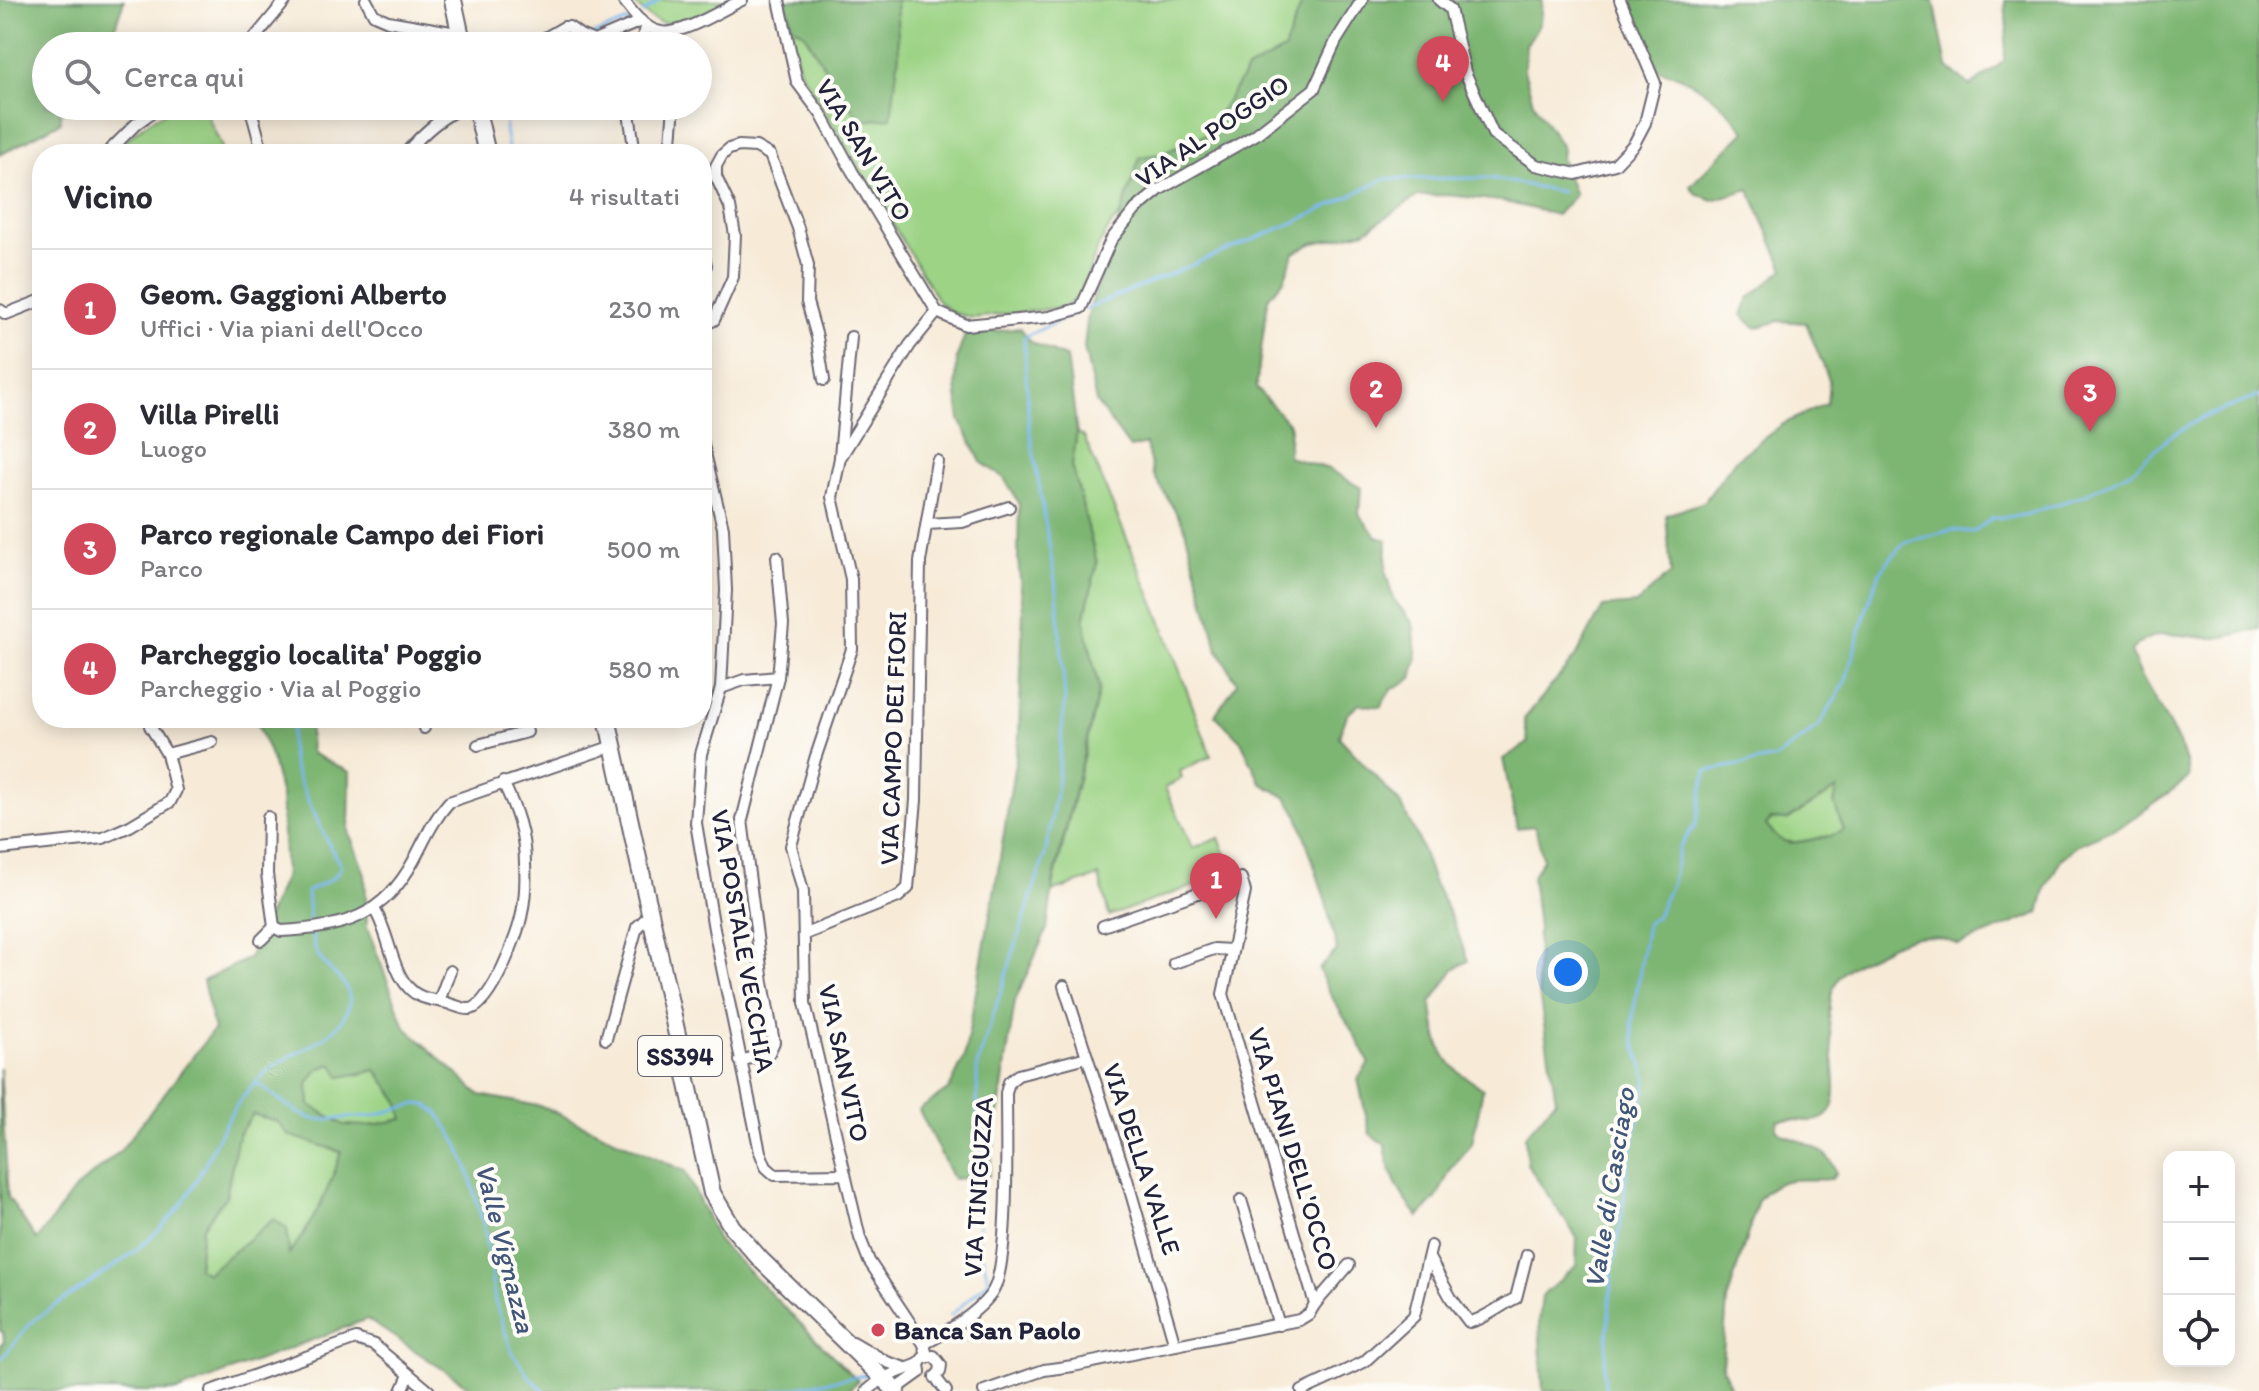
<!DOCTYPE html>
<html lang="it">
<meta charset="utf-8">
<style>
:root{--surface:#fff;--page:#f2f2f3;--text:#2b2b33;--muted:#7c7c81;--line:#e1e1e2;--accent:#d1495b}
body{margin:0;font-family:Itim,sans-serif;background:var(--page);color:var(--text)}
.controls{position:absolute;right:24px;bottom:24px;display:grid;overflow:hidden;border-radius:16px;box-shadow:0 4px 20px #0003}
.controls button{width:72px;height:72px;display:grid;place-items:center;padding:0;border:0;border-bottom:2px solid var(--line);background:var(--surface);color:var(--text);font:40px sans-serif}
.you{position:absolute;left:1568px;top:972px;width:28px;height:28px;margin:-20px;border:6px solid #fff;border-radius:50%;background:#1a73e8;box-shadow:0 0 0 12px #1a73e833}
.badge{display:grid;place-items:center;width:52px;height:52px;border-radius:50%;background:var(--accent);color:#fff;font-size:26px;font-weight:700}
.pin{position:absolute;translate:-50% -66px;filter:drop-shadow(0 2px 4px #0008)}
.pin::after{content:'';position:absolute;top:42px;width:28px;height:24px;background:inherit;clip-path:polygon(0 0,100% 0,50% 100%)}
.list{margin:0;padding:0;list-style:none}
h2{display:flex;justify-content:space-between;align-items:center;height:104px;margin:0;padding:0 32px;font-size:34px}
h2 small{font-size:26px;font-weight:400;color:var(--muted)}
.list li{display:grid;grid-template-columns:52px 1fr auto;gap:24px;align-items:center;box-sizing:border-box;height:120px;padding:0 32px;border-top:2px solid var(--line)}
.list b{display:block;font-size:30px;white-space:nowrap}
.list p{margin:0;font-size:26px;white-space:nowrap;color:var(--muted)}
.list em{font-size:26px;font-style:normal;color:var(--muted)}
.icon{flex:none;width:44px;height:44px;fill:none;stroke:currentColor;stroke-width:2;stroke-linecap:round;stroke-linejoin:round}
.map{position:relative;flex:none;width:2259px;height:1391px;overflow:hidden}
.search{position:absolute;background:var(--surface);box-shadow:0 4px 20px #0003;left:32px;top:32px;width:680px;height:88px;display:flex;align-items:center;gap:20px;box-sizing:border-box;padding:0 28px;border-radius:44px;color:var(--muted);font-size:30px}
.panel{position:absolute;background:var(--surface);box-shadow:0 4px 20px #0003;left:32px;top:144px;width:680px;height:584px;border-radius:32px}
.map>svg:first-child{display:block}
</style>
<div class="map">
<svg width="2259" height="1391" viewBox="0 0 2259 1391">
<rect width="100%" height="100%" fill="#fdfcf7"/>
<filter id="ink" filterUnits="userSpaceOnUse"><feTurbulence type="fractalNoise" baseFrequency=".0125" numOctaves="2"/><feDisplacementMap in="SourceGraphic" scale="16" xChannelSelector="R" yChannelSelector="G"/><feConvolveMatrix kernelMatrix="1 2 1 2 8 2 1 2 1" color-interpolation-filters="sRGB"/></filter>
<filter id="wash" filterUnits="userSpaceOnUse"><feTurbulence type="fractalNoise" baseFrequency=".006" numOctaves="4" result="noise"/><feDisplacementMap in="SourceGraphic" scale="32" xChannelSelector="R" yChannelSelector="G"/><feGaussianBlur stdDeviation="1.8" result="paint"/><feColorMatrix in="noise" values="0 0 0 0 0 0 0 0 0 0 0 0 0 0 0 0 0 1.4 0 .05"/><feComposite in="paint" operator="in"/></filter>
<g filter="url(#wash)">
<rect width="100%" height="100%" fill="#f7ebd8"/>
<!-- green -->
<g fill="#9cd385" stroke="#5f7a60" stroke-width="2">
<path d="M632 0H729C688 19 666 43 632 0Z"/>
<polygon points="782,0 1349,0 1330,34 1145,190 1113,222 1100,243 1079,296 1065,307 973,318 953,313 939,302 800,70"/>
<path d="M177 106H203L225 154H115C131 132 153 117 177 106Z"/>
<polygon points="1077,432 1084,437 1161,620 1211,756 1180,771 1182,778 1165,788 1193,848 1219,838 1233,872 1109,916 1099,876 1052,892 1099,689 1084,620 1097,563 1072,465"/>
<path d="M1838 788 1844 830C1835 836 1829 836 1819 838 1793 843 1783 848 1766 825L1771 819 1787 820Z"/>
<polygon points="332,1064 358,1075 376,1070 398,1100 403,1119 368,1127 344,1125 310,1105 308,1084 318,1069"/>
<path d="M253 1114 278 1122 330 1149 341 1152C329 1191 314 1223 288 1255L274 1219 207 1273 198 1269 202 1227 226 1196 238 1135Z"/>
</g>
<!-- forest -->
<g fill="#7db572" stroke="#506c56" stroke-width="2" fill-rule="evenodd">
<polygon points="0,0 124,0 115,27 80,35 67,46 46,46 46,106 60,106 61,122 0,155"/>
<polygon points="785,0 896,0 899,53 891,118 862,121 840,93 804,33 792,26"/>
<path d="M1303 0H1542L1540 23 1526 45 1524 70 1533 102 1562 147 1561 159 1575 195 1557 215 1501 201 1448 195 1418 196 1365 231 1311 244 1294 253 1284 280 1268 298 1256 388 1290 425 1288 457 1329 469 1361 488 1359 514 1377 537 1387 540 1386 573 1393 599 1413 623 1417 659 1412 678 1391 690 1380 707 1359 704 1347 715 1339 737 1400 803 1418 838 1432 879 1454 923 1468 961 1454 969 1431 1003C1440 1054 1438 1059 1483 1089L1472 1143 1451 1169 1437 1197 1419 1217C1400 1196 1388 1173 1385 1145L1370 1134 1358 1079 1369 1063C1355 1030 1331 1003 1319 969L1337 950 1326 902 1298 816 1287 798 1261 783 1241 741 1215 715 1237 683 1218 650 1184 526 1153 474 1146 444 1130 448 1096 402 1084 347 1088 314 1140 157 1161 154 1205 135 1247 70 1284 50Z"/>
<path d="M1628 0H1934L1947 67 1971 86 2004 61 2007 28 2005 0H2259V629C2245 632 2230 637 2215 638 2187 639 2156 623 2131 651 2143 692 2186 737 2189 778L2127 823 2079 844 2061 859 2045 889 2039 913 1959 945C1932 931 1910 935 1884 949 1868 958 1848 964 1838 979 1814 1015 1851 1096 1826 1116 1812 1127 1794 1116 1778 1121L1776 1129 1782 1134C1802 1143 1831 1148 1836 1173L1831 1179C1799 1182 1782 1171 1758 1200L1727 1301 1722 1366 1732 1391H1543L1539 1322 1542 1296 1576 1266 1577 1238 1527 1164 1525 1136 1556 1100 1537 981 1538 928 1532 877 1543 859 1535 826 1517 828 1503 759 1528 743 1524 719 1576 656 1603 607 1636 604 1671 573 1666 515 1704 502 1735 460 1783 424 1827 403 1829 380 1806 323 1779 321 1756 328 1742 315 1749 298 1784 269 1749 189 1713 200 1695 193 1690 186 1745 131C1721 100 1696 79 1658 70ZM1837 789 1834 804 1844 830C1835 836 1829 836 1819 838 1794 843 1783 849 1766 825L1771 819 1787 820Z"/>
<polygon points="1020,328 1031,342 1067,358 1077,432 1072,465 1097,563 1084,620 1099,689 1054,878 1047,929 1015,1001 989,1176 953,1179 919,1110 949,1089 964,1058 998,871 1019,737 1023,610 1018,559 1019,503 1004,478 981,462 960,420 956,385 957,357 965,335"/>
<path d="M255 718H309L311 753 350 772 349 832 365 874 367 927 405 1027 480 1095 544 1107 685 1171 719 1242 858 1381 847 1391H476L367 1319 178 1391H0V1345L4 1342 3 1332 0 1331V1068L8 1197 37 1240 75 1189 120 1151 214 1029 203 981 249 958 285 876 281 797 272 760ZM332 1064 341 1077 376 1070 398 1100 403 1119 368 1126 344 1125 310 1105 308 1084 318 1069ZM253 1114 278 1122 288 1135 341 1152C329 1191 314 1222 289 1254L287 1229 274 1219 207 1273 198 1268 202 1228 226 1196 238 1135Z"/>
</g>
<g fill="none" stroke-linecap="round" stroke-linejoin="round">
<!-- stream -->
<g stroke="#7ab8ed" stroke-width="3">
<polyline points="643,13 660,0"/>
<polyline points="590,36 628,21"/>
<polyline points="509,154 505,129 507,113 515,106"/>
<polyline points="1086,309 1300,220 1385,179 1490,178 1562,192"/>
<path d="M297 718C280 752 299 780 313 811 322 831 329 847 341 866 335 883 320 882 307 892L310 924"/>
<polyline points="256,1083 298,1113 316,1120 371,1116 417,1104 427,1105 438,1113 458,1144 467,1166 484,1227 495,1301 512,1352 531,1379 545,1391"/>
<polyline points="951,1315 989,1281 979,1245 977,1066 1046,851 1057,787 1065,697 1057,592 1029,425 1024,337 1072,315"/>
<path d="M0 1359C14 1348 21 1330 36 1319 86 1282 142 1256 180 1206 207 1171 218 1124 248 1091 255 1083 262 1075 270 1069 296 1049 339 1041 349 1005 354 984 327 971 318 955 314 949 313 939 312 932"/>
<polyline points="775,1391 865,1375"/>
<polyline points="1606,1391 1604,1375 1613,1267 1622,1217 1627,1169 1647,1079 1634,1041 1632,1023 1647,923 1657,916 1672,882 1680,846 1696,824 1706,771 1776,758 1819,726 1845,683 1867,607 1881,570 1905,542 1952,530 1973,532 1993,518 2025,515 2084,495 2132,471 2168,438 2201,418 2259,396"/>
</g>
</g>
</g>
<g filter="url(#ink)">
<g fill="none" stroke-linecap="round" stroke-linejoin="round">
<defs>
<g id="street">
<polyline points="366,0 374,15 388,21 451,32 460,31"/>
<path d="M623 0C632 12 644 29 661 32 681 36 723 9 742 0"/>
<polyline points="779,0 797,82 821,114 852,171 937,312"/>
<polyline points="1439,0 1450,9 1465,72 1493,134 1536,165 1576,174 1615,164 1634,144 1645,123 1655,83 1620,0"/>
<polyline points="248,46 286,0"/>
<polyline points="531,46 564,27 569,27 580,35 594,41 641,21"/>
<polyline points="639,46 647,26"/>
<polyline points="250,106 263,154"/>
<polyline points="628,106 635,154"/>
<polyline points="106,154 136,124 161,106"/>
<path d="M405 154C421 135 442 116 465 106"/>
<polyline points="670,154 674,106"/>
<polyline points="702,248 706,265 702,281"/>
<polyline points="0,310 6,314 42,300"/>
<polyline points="704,325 714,320 733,277 735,235 730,207 716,177 716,166 722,155 729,149 739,146 756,147 770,155 798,228 808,265 807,302 817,337 824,380"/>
<polyline points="702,441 723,528 726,590 721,688 701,754 696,823 714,929 760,1152 766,1167 775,1175 845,1174 860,1238 869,1261 924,1344 927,1356"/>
<polyline points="840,456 851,337"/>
<polyline points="927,524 962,522 1009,507"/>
<polyline points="721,688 744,680 778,677"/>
<polyline points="420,718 424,728"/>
<polyline points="478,745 527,732 522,718"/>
<polyline points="167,754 212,742"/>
<path d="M268 817 267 874 274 927 281 931C342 928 383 918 414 860 425 839 433 820 449 802L613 746"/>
<polyline points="0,849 103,838 130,826 170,802 176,790 167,754 150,726 150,718"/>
<path d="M374 909C388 929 391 968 408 987 419 1000 433 999 447 1003 454 1005 464 1010 471 1009 491 1004 519 933 522 913 525 898 526 880 525 864 525 834 516 809 503 782"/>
<polyline points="805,934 898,897 908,888 916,800 920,562 937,461"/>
<polyline points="261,940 274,927"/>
<polyline points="1174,963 1214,949 1231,950"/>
<polyline points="1064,986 1126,1176 1175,1345"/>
<polyline points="439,1001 450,971"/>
<polyline points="606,1039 637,927 650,915"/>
<polyline points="740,1061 769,1053 774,1042 763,983 742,820 778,677 783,624 777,557"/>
<polyline points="845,1174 805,1003 803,891 791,846 815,759 852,649 851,579 832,497 840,458 910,345 937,312 966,325 1049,317 1081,308 1111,240 1136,209 1159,190 1255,135 1314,89 1336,41 1362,0"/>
<polyline points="1241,1200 1279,1325"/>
<path d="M1429 1258 1451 1298 1469 1322C1481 1321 1503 1304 1516 1298L1527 1255"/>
<polyline points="1315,1304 1349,1265"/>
<polyline points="853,1342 887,1362 905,1368"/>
<path d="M924 1344C944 1334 981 1311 993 1291 1010 1262 1006 1133 1006 1093L1009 1082 1018 1075 1087 1057"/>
<polyline points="920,1372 919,1364 923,1358 934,1356 941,1365 940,1372 935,1377"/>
<polyline points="935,1377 946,1391"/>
<polyline points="895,1390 920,1372"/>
<polyline points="211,1391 356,1339 374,1345 429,1391"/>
<polyline points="402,1391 409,1375"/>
<polyline points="867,1391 883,1378 919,1364"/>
<polyline points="984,1391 1044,1370 1073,1366 1299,1320 1309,1314 1315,1304 1223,994 1245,892 1241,878 1103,926"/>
<polyline points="1302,1391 1364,1362 1414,1316 1431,1246"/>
</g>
<g id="primary">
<polyline points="453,0 463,46"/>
<polyline points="476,106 487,154"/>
<polyline points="607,718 712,1193 732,1227 761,1260 896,1391"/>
</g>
</defs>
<!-- street casing -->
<use href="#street" stroke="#6d6872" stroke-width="14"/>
<!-- primary casing -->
<use href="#primary" stroke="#6d6872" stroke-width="20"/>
<!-- street -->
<use href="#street" stroke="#fff" stroke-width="10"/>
<!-- primary -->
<use href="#primary" stroke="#fff" stroke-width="16"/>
</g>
</g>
<!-- markers -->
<circle fill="#d1495b" stroke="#fdfcf7" stroke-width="3" cx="878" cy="1330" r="8"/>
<g text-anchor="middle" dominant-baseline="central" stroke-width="8" stroke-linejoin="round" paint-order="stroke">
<!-- shield labels -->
<rect fill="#fdfcf7" stroke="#646373" stroke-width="2" x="638" y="1036" width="84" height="40" rx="6"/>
<g font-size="24" font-weight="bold" fill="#22223b">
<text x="680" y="1056">SS394</text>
</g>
<!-- street labels -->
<g font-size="26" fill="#22223b" stroke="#fdfcf7">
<text transform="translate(1212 131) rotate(-34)">VIA AL POGGIO</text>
<text transform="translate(864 150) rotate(59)">VIA SAN VITO</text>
<text transform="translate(893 738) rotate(-88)">VIA CAMPO DEI FIORI</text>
<text transform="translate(743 941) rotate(80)">VIA POSTALE VECCHIA</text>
<text transform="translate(844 1063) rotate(78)">VIA SAN VITO</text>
<text transform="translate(1293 1149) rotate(73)">VIA PIANI DELL'OCCO</text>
<text transform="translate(1142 1159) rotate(72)">VIA DELLA VALLE</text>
<text transform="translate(978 1187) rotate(-86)">VIA TINIGUZZA</text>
</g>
<!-- poi labels -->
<g font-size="26" font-weight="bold" fill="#22223b" stroke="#fdfcf7" text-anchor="start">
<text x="894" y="1330">Banca San Paolo</text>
</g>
<!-- water labels -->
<g font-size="28" font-style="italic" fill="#415679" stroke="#fdfcf7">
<text transform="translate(1609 1188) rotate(-81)">Valle di Casciago</text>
<text transform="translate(506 1248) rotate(76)">Valle Vignazza</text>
</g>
</g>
</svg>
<div class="controls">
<button>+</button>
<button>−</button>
<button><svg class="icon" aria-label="locate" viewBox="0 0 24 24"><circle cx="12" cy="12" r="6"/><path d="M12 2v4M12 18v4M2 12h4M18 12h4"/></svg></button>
</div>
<div class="you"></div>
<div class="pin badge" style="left:1216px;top:919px">1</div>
<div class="pin badge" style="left:1376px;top:428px">2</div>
<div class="pin badge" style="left:2090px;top:432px">3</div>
<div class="pin badge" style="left:1443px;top:102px">4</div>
<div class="search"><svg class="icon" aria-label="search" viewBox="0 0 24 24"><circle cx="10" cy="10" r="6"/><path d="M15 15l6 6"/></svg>Cerca qui</div>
<section class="panel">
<h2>Vicino<small>4 risultati</small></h2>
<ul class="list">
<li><span class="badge">1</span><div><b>Geom. Gaggioni Alberto</b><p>Uffici · Via piani dell'Occo</p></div><em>230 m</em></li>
<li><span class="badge">2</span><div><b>Villa Pirelli</b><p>Luogo</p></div><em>380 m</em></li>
<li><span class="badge">3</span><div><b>Parco regionale Campo dei Fiori</b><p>Parco</p></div><em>500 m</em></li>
<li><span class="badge">4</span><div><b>Parcheggio localita' Poggio</b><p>Parcheggio · Via al Poggio</p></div><em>580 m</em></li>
</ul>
</section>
</div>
